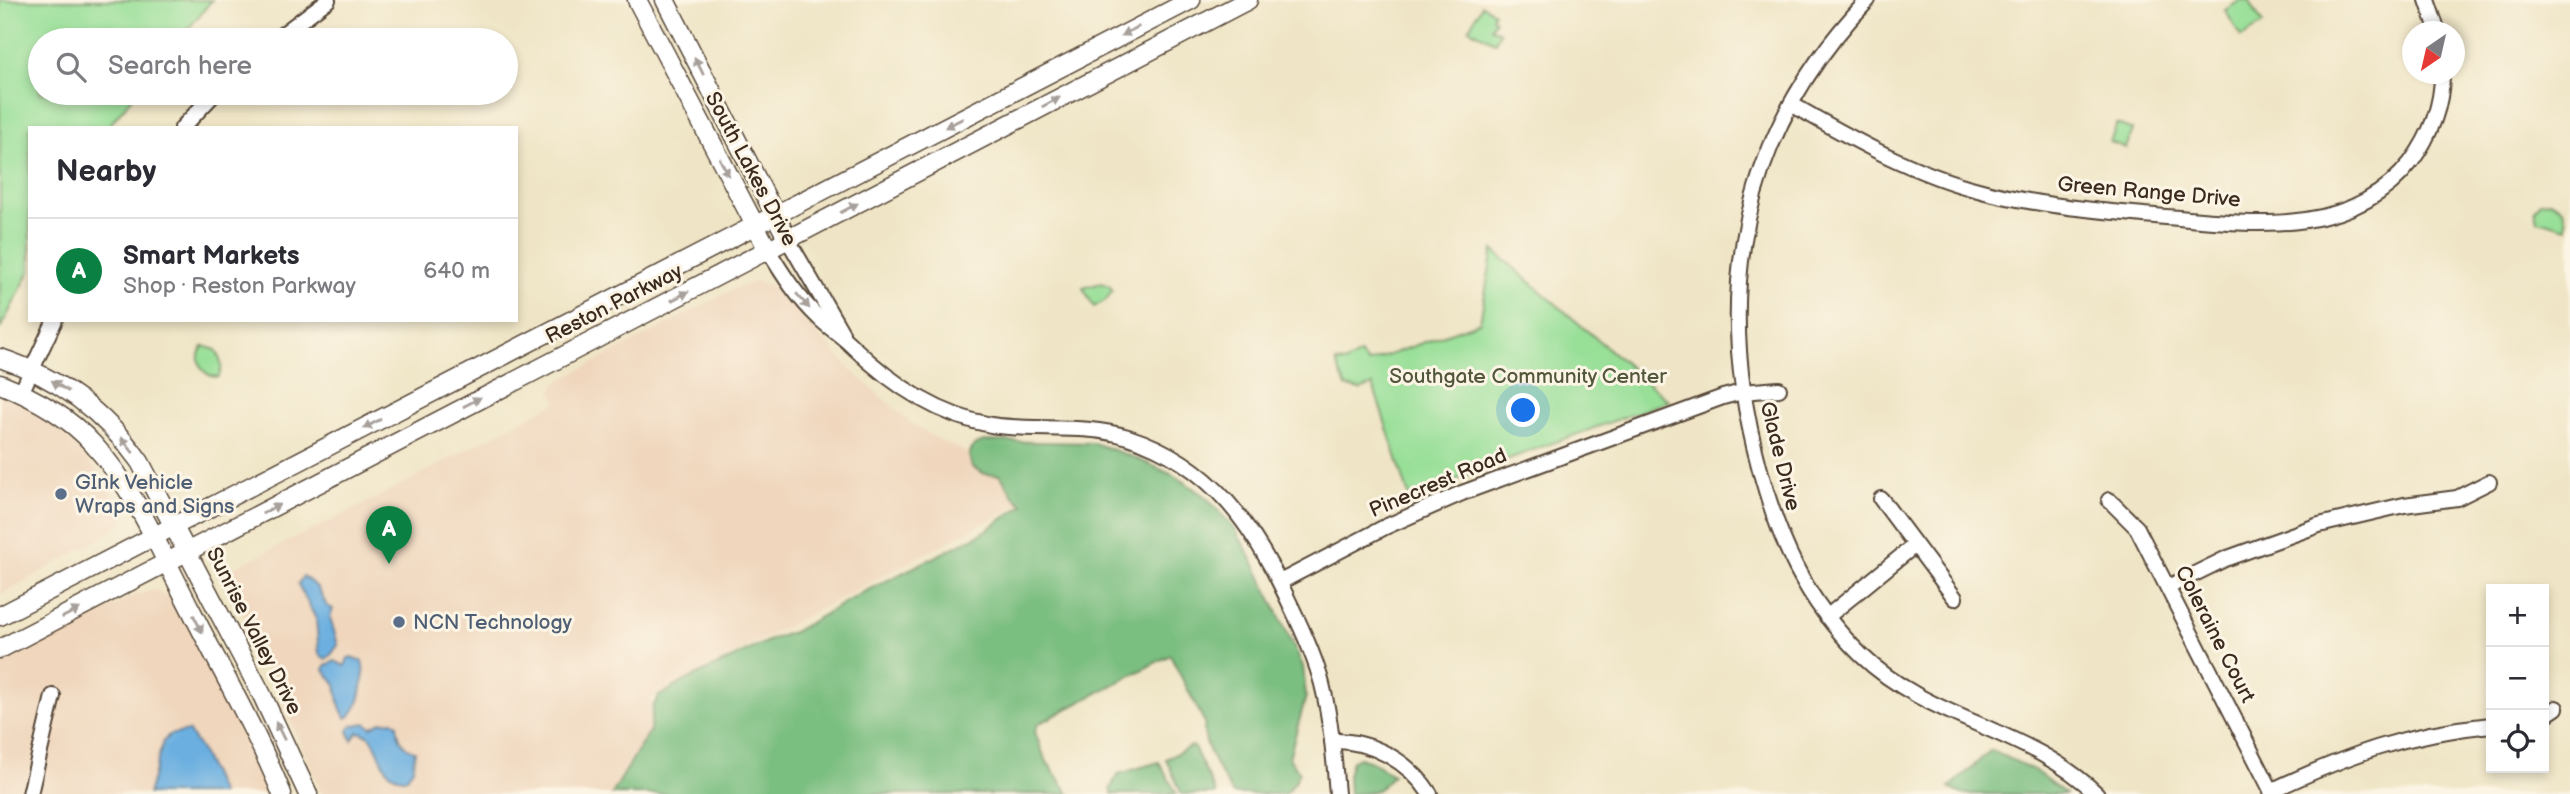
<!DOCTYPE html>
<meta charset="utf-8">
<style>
:root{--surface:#fff;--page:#f2f2f3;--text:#2b2b33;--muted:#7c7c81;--line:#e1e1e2;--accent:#0b8043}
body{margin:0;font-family:"Balsamiq Sans",sans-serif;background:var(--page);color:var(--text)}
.controls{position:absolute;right:21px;bottom:21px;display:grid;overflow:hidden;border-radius:0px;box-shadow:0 4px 10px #0003}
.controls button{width:63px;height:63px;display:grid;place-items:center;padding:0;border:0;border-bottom:2px solid var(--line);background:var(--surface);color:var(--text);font:35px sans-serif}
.compass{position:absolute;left:2402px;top:21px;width:63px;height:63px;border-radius:50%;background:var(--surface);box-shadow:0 4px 10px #0003;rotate:214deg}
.you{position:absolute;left:1524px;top:411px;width:24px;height:24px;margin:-18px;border:5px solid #fff;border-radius:50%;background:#1a73e8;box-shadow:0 0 0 10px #1a73e833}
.badge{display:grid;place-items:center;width:46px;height:46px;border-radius:50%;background:var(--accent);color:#fff;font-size:23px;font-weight:700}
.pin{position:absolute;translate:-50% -58px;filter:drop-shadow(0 2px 4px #0008)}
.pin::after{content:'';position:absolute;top:37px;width:24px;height:21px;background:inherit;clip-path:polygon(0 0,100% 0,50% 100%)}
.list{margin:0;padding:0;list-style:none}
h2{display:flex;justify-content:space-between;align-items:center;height:91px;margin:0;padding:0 28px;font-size:30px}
h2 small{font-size:23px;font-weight:400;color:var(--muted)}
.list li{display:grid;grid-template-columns:46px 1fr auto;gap:21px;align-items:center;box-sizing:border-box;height:105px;padding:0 28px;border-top:2px solid var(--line)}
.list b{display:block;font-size:26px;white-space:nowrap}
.list p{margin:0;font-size:23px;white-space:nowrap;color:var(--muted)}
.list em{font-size:23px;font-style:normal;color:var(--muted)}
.icon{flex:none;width:38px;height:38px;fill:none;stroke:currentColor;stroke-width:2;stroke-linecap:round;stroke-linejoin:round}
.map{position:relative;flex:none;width:2570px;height:794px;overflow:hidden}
.search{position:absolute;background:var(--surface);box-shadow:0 4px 10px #0003;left:28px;top:28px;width:490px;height:77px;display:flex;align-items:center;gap:18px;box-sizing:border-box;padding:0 24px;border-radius:38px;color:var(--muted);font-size:26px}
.panel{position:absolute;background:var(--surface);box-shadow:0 4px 10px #0003;left:28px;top:126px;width:490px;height:196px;border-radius:0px}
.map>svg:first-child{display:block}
</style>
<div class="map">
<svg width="2570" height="794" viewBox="0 0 2570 794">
<rect width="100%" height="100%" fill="#fcf5e5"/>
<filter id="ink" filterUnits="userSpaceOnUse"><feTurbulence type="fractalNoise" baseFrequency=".0143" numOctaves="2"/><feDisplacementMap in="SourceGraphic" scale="14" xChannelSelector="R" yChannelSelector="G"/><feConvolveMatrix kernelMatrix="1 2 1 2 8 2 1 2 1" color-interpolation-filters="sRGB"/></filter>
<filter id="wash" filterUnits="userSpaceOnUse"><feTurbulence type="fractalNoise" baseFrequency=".00686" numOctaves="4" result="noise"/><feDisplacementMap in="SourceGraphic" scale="28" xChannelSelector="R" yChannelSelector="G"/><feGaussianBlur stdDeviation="1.57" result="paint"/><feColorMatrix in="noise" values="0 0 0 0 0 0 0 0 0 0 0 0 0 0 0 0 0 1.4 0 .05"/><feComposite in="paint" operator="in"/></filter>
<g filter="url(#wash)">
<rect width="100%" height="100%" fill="#efe5c6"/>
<!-- built -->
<g fill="#efd6bc">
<polygon points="756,281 771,286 789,302 856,375 912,424 939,440 1003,468 1022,503 650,698 649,729 610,794 322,794 226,573 237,566 361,506 557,402 552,391 557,382 734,289"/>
<polygon points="0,395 30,408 62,432 101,476 125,517 120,525 106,535 0,595"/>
<polygon points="148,591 158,591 169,597 178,607 228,701 266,794 0,794 0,665 135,595"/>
</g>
<!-- green -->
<g fill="#98df98" stroke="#6a845b" stroke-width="2">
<polygon points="0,0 212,0 179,40 40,40 40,93 136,93 107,128 30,128 30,271 0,329"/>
<polygon points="2241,0 2249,0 2263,24 2241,37 2225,10"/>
<polygon points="1482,5 1494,12 1492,18 1495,20 1491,28 1500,32 1495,42 1469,29"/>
<polygon points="2117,124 2133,130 2126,148 2110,142"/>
<path d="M2549 201C2564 207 2566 212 2566 228L2538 220 2535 210 2540 202Z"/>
<polygon points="1493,250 1669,401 1489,466 1410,499 1373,385 1360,390 1346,387 1336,362 1344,363 1360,354 1367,363 1480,322"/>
<polygon points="1101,283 1110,286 1112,291 1106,300 1094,307 1083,288"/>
<path d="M204 346 216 350C221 358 224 369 218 377 202 377 192 358 204 346Z"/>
</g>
<!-- forest -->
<g fill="#7abe80" stroke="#5a744f" stroke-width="2">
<path d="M984 441 1094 443 1133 457 1175 476 1206 497 1235 529 1256 567 1303 666 1306 696 1289 758 1299 772 1295 782 1285 794H1233C1223 777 1199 741 1205 723L1170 655 1038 724 1035 732 1045 759 1069 794H612L650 730 653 706 659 696 689 679 770 640 793 632 862 593 979 535 1023 505 1013 495 1000 475 985 474 972 467 969 455 974 445Z"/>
<polygon points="1191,746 1194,747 1216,794 1182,794 1166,759"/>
<polygon points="1991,750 2034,770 2066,794 1962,794 1949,788"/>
<path d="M1359 758 1372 762 1393 775C1379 792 1371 794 1349 794L1348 775 1352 761Z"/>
<polygon points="1159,762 1177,794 1112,794 1110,789 1118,774"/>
</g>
<!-- water -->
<g fill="#6aafe0" stroke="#526c7f" stroke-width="2">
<polygon points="303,576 317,587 327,606 333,609 330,617 338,645 330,656 325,659 319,654 316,619 298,584"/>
<path d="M351 657 362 661C366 675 361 712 346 718L340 708 336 685 324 670 326 665 335 661 345 666 348 658Z"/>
<path d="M393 721 397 724C398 736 401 748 415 751L413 769 406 778C379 779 383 748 369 736 366 734 362 733 358 732L352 740 348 731 351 726 365 723 372 727 381 722Z"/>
<polygon points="188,731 201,750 221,794 148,794 163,742 169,735"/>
</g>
</g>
<g filter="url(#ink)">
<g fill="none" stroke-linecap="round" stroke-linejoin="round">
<defs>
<g id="minor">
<path d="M1868 0C1741 132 1712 293 1759 466 1779 541 1805 600 1861 655 1931 722 2027 727 2097 794"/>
<polyline points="2427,0 2438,32"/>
<polyline points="275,40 328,0"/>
<path d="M1791 104C1847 136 1905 169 1967 187 2029 205 2092 210 2155 216 2243 223 2349 242 2411 162 2430 136 2442 105 2442 74"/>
<polyline points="182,128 215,93"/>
<polyline points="788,240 842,333"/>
<path d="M768 250C783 275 798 298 819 318 829 328 841 335 851 345 890 383 936 415 991 425 1036 432 1083 423 1128 437 1213 464 1255 528 1291 606 1303 631 1315 657 1322 684 1331 720 1334 757 1337 794"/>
<polyline points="21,393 55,320"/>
<polyline points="1881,499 1955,598"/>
<polyline points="2109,500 2137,528 2273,794"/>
<polyline points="1280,582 1385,527 1462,493 1723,397 1742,392 1779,389"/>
<polyline points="2168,587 2225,559 2319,525 2404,505 2457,498 2489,482"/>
<polyline points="1827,617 1915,545"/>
<polyline points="2544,716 2556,708"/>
<path d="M1332 741C1371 740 1409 761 1430 794"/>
<path d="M2271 791C2347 755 2407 733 2491 725"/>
<polyline points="30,794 53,696"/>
</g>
<g id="major">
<polyline points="637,0 768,250"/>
<polyline points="665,0 788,240"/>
<path d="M0 358C58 377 105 413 140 462L262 695 308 794"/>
<path d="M0 384C35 398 68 416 93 444 136 490 161 553 190 608 221 670 256 730 282 794"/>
<polyline points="0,616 1191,0"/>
<polyline points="0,649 1248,0"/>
</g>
</defs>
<!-- minor casing -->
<use href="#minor" stroke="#564637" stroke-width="18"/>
<!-- major casing -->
<use href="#major" stroke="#564637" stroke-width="21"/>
<!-- minor -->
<use href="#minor" stroke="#fff" stroke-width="14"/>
<!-- major -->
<use href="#major" stroke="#fff" stroke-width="18"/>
</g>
<!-- one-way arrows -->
<defs><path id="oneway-solid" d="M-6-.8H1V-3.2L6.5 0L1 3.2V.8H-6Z" transform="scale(1.75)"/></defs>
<g fill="#a79f9a">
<use href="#oneway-solid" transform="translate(1130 31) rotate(153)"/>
<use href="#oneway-solid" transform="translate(699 66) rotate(-117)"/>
<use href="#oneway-solid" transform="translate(1051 102) rotate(-28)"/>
<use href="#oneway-solid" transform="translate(954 123) rotate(153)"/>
<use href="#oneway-solid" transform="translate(724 167) rotate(62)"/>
<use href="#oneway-solid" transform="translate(849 208) rotate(-28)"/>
<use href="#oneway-solid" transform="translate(680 296) rotate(-28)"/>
<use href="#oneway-solid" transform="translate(803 301) rotate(49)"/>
<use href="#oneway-solid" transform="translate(60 386) rotate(-147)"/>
<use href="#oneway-solid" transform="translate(472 402) rotate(-28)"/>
<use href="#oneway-solid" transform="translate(372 424) rotate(152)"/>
<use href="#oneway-solid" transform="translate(127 445) rotate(-129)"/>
<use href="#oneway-solid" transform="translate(271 509) rotate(-28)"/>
<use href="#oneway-solid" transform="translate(71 613) rotate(-27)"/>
<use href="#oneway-solid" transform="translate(198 624) rotate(63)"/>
<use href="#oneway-solid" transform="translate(280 731) rotate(-116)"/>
</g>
</g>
<!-- markers -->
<g fill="#5c6f8a" stroke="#fcf5e5" stroke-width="2.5">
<circle cx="61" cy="494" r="7"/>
<circle cx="399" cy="622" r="7"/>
</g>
<g text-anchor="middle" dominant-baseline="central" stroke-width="6" stroke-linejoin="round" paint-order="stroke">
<!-- street labels -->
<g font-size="21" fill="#3b2a1e" stroke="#fcf5e5">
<text transform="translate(751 169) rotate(62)">South Lakes Drive</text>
<text transform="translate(2149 192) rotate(5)">Green Range Drive</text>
<text transform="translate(614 304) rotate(-27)">Reston Parkway</text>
<text transform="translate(1780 456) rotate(76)">Glade Drive</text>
<text transform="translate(1438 483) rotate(-23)">Pinecrest Road</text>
<text transform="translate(254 631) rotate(63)">Sunrise Valley Drive</text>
<text transform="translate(2215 634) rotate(63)">Coleraine Court</text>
</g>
<!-- park labels -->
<g font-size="21" fill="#52573c" stroke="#fcf5e5">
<text x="1528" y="376">Southgate Community Center</text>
</g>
<!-- service labels -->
<g font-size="21" fill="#4e5e75" stroke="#fcf5e5" text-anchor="start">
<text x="75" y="482">GInk Vehicle<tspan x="75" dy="24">Wraps and Signs</tspan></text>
<text x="413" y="622">NCN Technology</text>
</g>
</g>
</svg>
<div class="controls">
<button>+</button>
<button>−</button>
<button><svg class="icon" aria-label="locate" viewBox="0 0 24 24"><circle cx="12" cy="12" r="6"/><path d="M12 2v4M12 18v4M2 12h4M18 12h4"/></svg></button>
</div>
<svg class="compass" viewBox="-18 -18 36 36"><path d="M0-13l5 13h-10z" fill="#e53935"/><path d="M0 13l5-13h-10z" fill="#7c7c81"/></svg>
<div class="you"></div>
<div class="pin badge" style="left:389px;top:564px">A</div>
<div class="search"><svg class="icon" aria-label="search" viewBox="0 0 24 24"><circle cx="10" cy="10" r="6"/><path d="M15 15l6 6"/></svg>Search here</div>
<section class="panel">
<h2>Nearby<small></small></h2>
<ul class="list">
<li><span class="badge">A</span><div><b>Smart Markets</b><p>Shop · Reston Parkway</p></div><em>640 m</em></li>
</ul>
</section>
</div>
